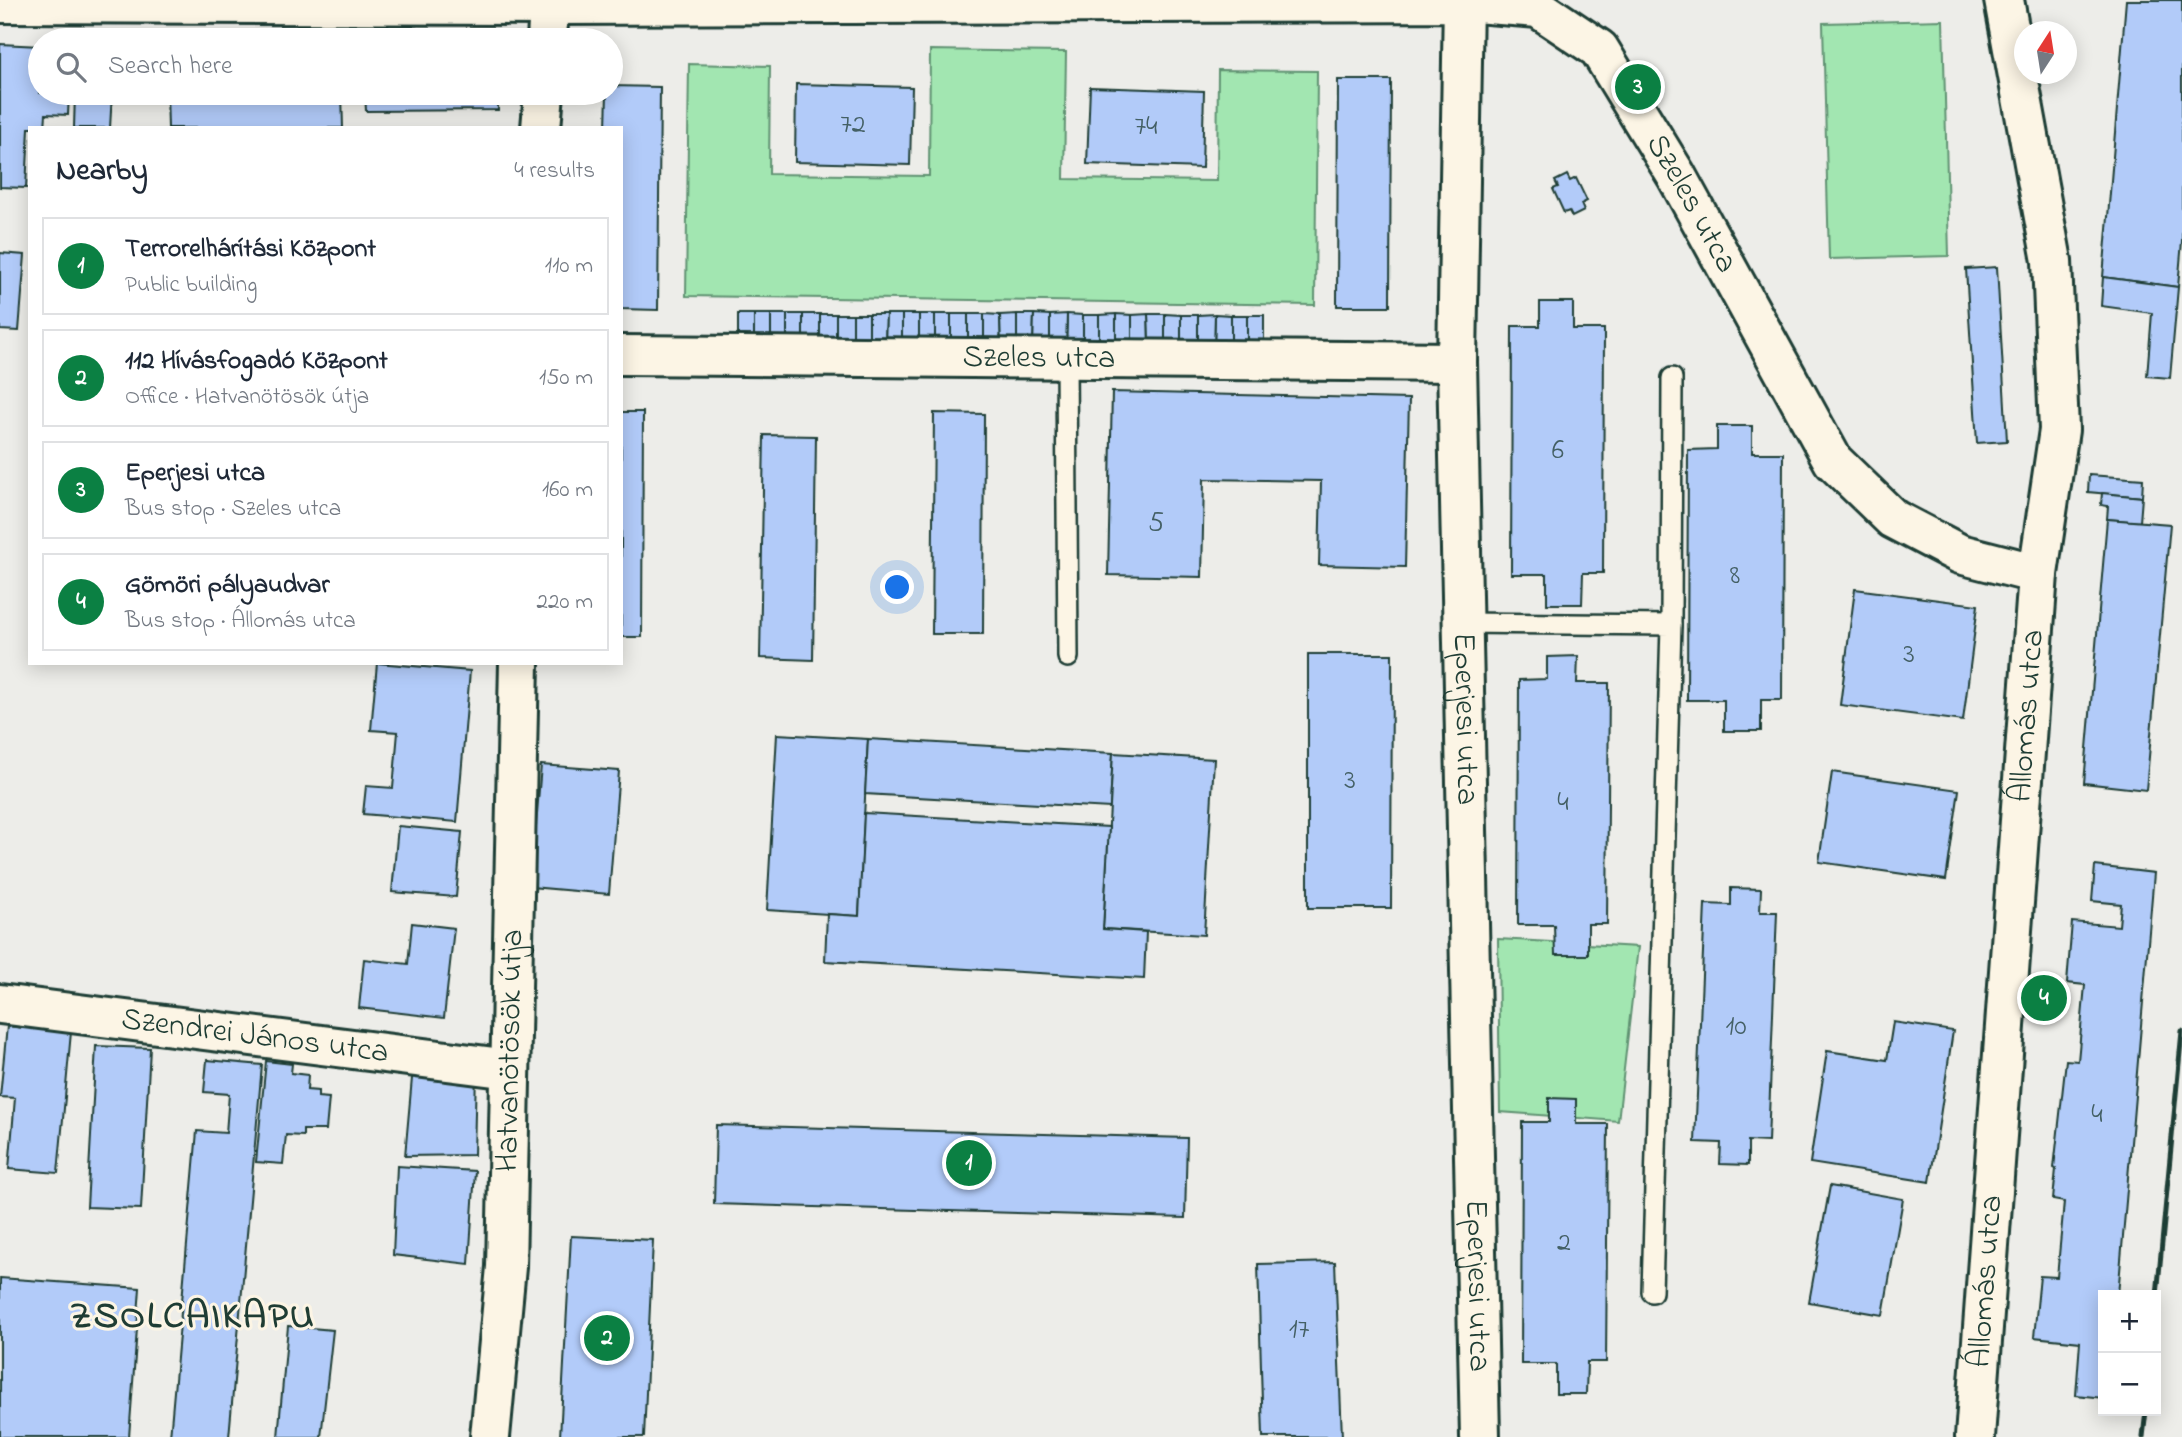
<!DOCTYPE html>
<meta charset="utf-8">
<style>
:root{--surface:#fff;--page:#f2f2f3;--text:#1f2937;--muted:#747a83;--line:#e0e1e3;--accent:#0b8043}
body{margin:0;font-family:"Indie Flower",sans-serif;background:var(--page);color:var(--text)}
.controls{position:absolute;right:21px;bottom:21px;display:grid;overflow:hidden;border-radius:0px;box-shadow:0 4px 18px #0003}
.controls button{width:63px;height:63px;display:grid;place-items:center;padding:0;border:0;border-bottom:2px solid var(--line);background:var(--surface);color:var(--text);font:35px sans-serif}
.compass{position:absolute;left:2014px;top:21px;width:63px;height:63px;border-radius:50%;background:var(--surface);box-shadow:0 4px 18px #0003;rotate:12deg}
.you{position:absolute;left:898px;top:588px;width:24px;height:24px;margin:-18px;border:5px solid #fff;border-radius:50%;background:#1a73e8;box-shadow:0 0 0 10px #1a73e833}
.badge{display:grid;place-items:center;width:46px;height:46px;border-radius:50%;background:var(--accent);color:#fff;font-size:23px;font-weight:700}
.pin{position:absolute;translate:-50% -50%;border:4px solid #fff;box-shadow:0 2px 7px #0006}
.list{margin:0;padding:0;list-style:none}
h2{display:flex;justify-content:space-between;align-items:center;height:91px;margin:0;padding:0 28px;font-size:30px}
h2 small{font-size:23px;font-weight:400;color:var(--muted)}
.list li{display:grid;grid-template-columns:46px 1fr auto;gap:21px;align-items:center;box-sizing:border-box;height:98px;margin:0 14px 14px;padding:0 14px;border:2px solid var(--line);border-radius:0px}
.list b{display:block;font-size:26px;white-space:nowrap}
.list p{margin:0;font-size:23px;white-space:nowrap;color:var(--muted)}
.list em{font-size:23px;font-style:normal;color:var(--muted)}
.icon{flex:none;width:38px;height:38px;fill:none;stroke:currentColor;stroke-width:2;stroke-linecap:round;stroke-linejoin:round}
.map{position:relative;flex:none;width:2182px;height:1437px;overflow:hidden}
.search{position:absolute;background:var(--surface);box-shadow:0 4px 18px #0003;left:28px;top:28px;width:595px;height:77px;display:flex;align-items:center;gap:18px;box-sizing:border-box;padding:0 24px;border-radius:38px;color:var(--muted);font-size:26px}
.panel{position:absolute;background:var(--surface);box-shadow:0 4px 18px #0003;left:28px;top:126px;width:595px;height:539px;border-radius:0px}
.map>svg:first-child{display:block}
</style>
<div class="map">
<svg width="2182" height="1437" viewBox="0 0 2182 1437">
<rect width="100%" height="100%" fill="#edede9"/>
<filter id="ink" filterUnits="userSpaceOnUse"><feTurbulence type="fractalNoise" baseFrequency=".0143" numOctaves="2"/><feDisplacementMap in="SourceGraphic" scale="14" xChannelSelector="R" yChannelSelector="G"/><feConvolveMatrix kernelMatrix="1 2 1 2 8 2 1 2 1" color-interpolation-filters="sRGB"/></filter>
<g filter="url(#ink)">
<!-- green -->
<g fill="#a2e6b1" stroke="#609272" stroke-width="2">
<polygon points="1943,20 1949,256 1829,259 1823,23"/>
<polygon points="930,50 1066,52 1064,179 1217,181 1218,70 1317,71 1315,305 686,296 689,64 770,66 769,174 929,176"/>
<polygon points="1498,939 1638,947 1618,1121 1500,1112"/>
</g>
<!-- building -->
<g fill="#b2cbf9" stroke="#1f3d34" stroke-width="2">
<polygon points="2126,0 2182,0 2182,241 2178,287 2103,277"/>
<polygon points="0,44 40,46 40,93 69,93 68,115 46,114 45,128 29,128 26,188 0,187"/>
<polygon points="1338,80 1391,80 1390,306 1337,306"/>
<polygon points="796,84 912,87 910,165 795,162"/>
<polygon points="611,86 660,87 658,310 621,309 621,128 606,128 607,93 611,93"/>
<polygon points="1090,87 1204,91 1202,168 1087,164"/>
<polygon points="75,93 112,93 110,128 74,128"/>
<polygon points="167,93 342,93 343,128 168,128"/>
<polygon points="365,93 498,93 498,110 366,111"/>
<polygon points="1567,175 1570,181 1576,178 1587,201 1581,204 1584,211 1572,217 1569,211 1564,213 1553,189 1558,187 1555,181"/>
<polygon points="0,253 25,255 19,331 0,330"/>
<polygon points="1997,267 2007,441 1977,443 1966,269"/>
<polygon points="2103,277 2178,287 2170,378 2147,376 2152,313 2101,306"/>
<polygon points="1540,302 1573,302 1573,329 1604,329 1603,573 1583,573 1582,604 1547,604 1547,574 1511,574 1512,326 1540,326"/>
<rect x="738" y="314" width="16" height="33"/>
<rect x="754" y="314" width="17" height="33"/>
<rect x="771" y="314" width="16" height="33"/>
<rect x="787" y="314" width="16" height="33"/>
<rect x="803" y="314" width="17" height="33"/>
<polygon points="820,314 836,314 836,348 820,347"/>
<polygon points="836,314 853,314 853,347 836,348"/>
<rect x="853" y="314" width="16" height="33"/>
<polygon points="869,314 886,314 885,347 869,347"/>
<polygon points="886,314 902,314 902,347 885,347"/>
<polygon points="902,314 919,314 919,348 902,347"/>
<polygon points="919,314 935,314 935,347 919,348"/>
<rect x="935" y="314" width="16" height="33"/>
<polygon points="951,314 968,314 968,348 951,347"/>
<rect x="968" y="314" width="16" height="34"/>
<polygon points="984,314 1000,315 1001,347 984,348"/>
<polygon points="1017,314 1034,314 1033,347 1017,348"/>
<polygon points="1017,314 1017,348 1001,347 1000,315"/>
<polygon points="1034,314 1050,315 1050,347 1033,347"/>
<polygon points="1067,314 1083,315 1083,347 1066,348"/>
<polygon points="1067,314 1066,348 1050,347 1050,315"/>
<polygon points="1116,314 1132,315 1132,347 1116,348"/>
<polygon points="1116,314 1116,348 1099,348 1099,315"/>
<polygon points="1148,314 1165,314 1165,348 1149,348"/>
<polygon points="1148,314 1149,348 1132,347 1132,315"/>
<polygon points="1165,314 1181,315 1181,348 1165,348"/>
<polygon points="1215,314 1231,315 1231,348 1214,348"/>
<polygon points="1215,314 1214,348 1198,348 1198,315"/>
<polygon points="1083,315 1099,315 1099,348 1083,347"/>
<rect x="1181" y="315" width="17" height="33"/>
<rect x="1231" y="315" width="16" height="33"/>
<rect x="1247" y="315" width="17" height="33"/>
<polygon points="1112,392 1409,399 1405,567 1319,565 1321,481 1204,479 1202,577 1108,575"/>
<polygon points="621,412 643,412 642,637 621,637"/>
<polygon points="934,413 984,414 983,634 932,634"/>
<polygon points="1717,426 1752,426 1752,453 1783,453 1782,700 1761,700 1761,731 1724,731 1724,700 1687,700 1688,450 1717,449"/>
<polygon points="764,435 816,436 813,660 760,658"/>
<polygon points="2089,475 2143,479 2142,497 2088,492"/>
<polygon points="2102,493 2142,497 2140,522 2107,519 2108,506 2101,505"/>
<polygon points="2107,519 2170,524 2146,790 2084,783"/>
<polygon points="1855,589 1978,605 1963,721 1840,705"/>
<polygon points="1308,654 1392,654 1391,908 1308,908"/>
<polygon points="1578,656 1577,683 1609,683 1607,924 1588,924 1588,955 1555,955 1554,925 1518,925 1519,680 1547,679 1547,657"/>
<polygon points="377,663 470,671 457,822 363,814 366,786 393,788 398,732 371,730"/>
<polygon points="777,734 868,739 859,916 767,910"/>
<polygon points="868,739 1113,753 1110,808 865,794"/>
<polygon points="1113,753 1214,759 1204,935 1103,929"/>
<polygon points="541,765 619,771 609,894 531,887"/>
<polygon points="1832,772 1959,790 1946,880 1819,862"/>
<polygon points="864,813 1109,827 1103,929 1146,932 1144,979 825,961 827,914 859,916"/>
<polygon points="398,826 462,832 456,897 392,892"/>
<polygon points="2095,866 2154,873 2118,1295 2103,1295 2103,1398 2076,1395 2080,1342 2034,1337 2040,1276 2057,1277 2064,1202 2053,1200 2056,1169 2054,1168 2066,1060 2078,1061 2085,985 2067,983 2072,922 2119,926 2121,904 2092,901"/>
<polygon points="1731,888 1761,889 1760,912 1777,912 1768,1142 1748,1141 1748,1165 1720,1164 1721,1143 1695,1142 1705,904 1731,905"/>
<polygon points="412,923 454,928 444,1018 359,1008 364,959 408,964"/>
<polygon points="1893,1022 1953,1031 1930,1182 1810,1163 1827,1051 1887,1060"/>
<polygon points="7,1026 71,1032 58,1173 9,1169 15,1098 0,1097"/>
<polygon points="96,1046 150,1048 141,1209 87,1207"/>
<polygon points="207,1060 262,1065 229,1437 170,1437 197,1131 226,1133 229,1094 204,1092"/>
<polygon points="266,1061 292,1064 291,1073 308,1075 307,1090 318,1091 318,1097 329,1098 326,1130 303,1130 303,1136 286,1135 283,1164 256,1162"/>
<polygon points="413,1067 476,1071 474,1155 405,1156"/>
<polygon points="1549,1098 1576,1099 1576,1124 1608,1124 1606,1362 1587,1362 1586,1394 1556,1394 1556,1364 1521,1364 1522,1122 1549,1122"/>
<polygon points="716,1125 1187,1138 1185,1218 714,1204"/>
<polygon points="397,1166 475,1171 469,1264 393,1255"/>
<polygon points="1830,1186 1903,1199 1883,1315 1809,1302"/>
<polygon points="571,1236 653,1240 644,1437 560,1437"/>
<polygon points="1335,1262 1342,1437 1263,1437 1258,1264"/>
<polygon points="0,1278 140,1288 129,1437 0,1437"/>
<polygon points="288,1326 333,1330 321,1437 278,1437"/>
</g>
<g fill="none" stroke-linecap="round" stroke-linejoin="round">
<defs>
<g id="service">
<polyline points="1066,358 1068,657"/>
<polyline points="1462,623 1671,625 1652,1292"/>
<polyline points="1671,625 1672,378"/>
</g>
<g id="minor">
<path id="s1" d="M1463 0 1457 362 1480 1437"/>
<path id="s2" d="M0 3 549 5 1463 2 1538 8 1599 49 1676 175 1833 461 1893 519 1960 554 2038 574"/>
<polyline points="547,40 549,5"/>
<polyline points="541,128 544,93"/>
<path id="s3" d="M621 355 1457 362"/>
<path id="s4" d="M0 1004 510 1069"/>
<path id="s5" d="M490 1437 506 1267 519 663"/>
<path id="s6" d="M1975 1437 2038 574 2059 430 2052 261 2004 0"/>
</g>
</defs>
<!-- service casing -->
<use href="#service" stroke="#1f3d34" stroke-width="24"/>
<!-- minor casing -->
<use href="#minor" stroke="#1f3d34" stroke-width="44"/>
<!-- service -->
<use href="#service" stroke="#fcf5e5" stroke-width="19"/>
<!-- minor -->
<use href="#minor" stroke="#fcf5e5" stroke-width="38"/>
<!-- rail -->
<g stroke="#1f3d34" stroke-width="5">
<polyline points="2156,1306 2182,1031"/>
<polyline points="2143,1437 2146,1411"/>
</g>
</g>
</g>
<g text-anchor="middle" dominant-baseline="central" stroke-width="6" stroke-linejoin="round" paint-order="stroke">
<!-- number labels -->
<g font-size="28" fill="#446065">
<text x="853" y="125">72</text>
<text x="1146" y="127">74</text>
<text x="1558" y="451">6</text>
<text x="1156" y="523">5</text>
<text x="1735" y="576">8</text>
<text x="1909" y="655">3</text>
<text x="1350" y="781">3</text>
<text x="1563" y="803">4</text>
<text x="1736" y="1027">10</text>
<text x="2097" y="1115">4</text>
<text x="1564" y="1243">2</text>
<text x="1299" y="1330">17</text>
</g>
<!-- street labels -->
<g font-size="32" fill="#1f3d34" stroke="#fcf5e5">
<text stroke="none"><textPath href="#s2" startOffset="1792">Szeles utca</textPath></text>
<text stroke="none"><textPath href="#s3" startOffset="418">Szeles utca</textPath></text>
<text stroke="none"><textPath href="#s6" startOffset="723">Állomás utca</textPath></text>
<text stroke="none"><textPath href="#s1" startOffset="719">Eperjesi utca</textPath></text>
<text stroke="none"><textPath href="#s4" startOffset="257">Szendrei János utca</textPath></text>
<text stroke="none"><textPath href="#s5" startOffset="387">Hatvanötösök útja</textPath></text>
<text stroke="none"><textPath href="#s6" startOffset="156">Állomás utca</textPath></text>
<text stroke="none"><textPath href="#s1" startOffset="1286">Eperjesi utca</textPath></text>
</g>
<!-- district labels -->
<g font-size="38" font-weight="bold" letter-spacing="2" fill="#1f3d34" stroke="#fcf5e5">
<text x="193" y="1318">ZSOLCAIKAPU</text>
</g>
</g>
</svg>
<div class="controls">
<button>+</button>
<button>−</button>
</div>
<svg class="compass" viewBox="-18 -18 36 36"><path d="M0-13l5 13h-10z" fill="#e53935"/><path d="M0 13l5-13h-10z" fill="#747a83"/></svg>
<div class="you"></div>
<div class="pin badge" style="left:969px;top:1163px">1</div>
<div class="pin badge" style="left:607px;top:1338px">2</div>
<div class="pin badge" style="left:1638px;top:87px">3</div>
<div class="pin badge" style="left:2044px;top:998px">4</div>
<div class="search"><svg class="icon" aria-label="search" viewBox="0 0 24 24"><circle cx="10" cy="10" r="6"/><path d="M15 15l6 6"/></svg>Search here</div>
<section class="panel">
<h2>Nearby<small>4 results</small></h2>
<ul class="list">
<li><span class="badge">1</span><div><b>Terrorelhárítási Központ</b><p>Public building</p></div><em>110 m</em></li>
<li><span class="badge">2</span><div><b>112 Hívásfogadó Központ</b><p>Office · Hatvanötösök útja</p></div><em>150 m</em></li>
<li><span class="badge">3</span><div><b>Eperjesi utca</b><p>Bus stop · Szeles utca</p></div><em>160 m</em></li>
<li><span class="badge">4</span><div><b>Gömöri pályaudvar</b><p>Bus stop · Állomás utca</p></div><em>220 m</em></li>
</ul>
</section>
</div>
